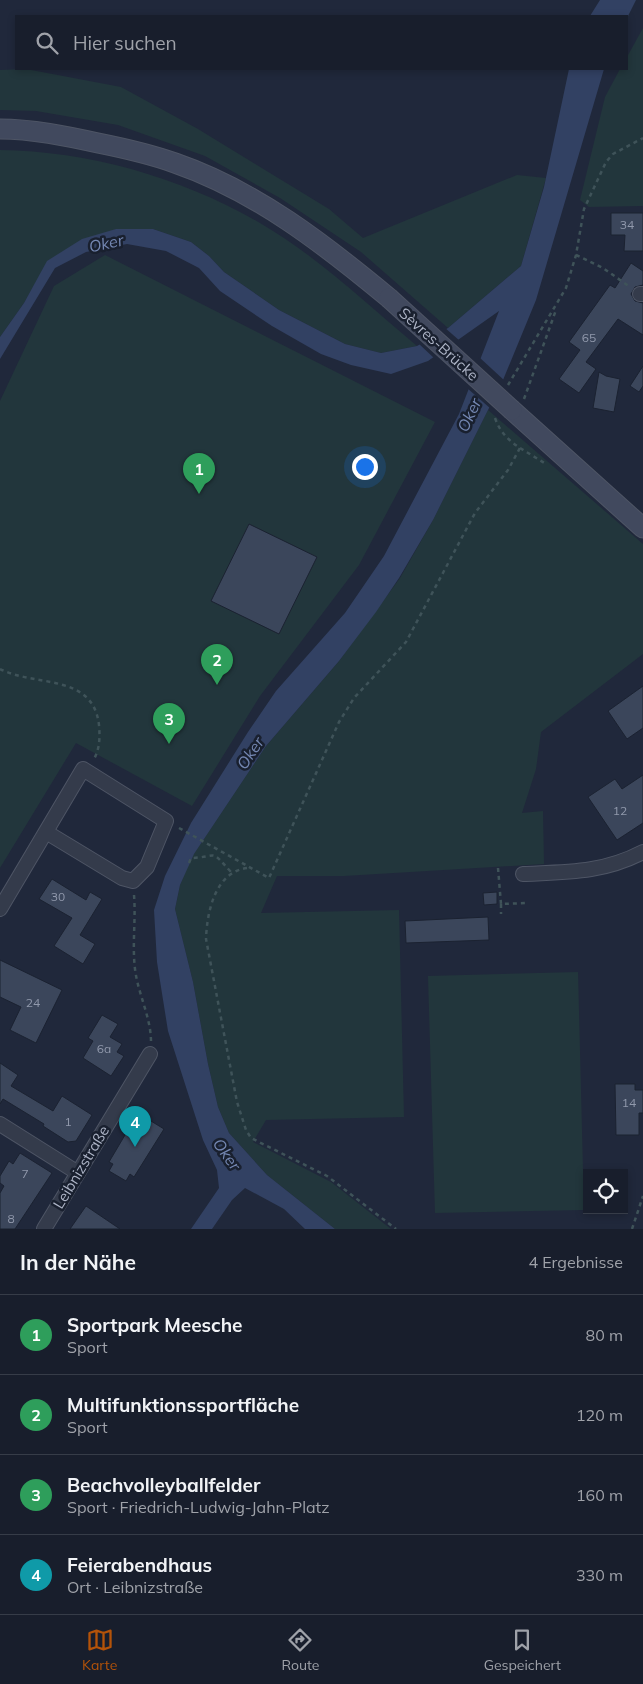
<!DOCTYPE html>
<html lang="de">
<meta charset="utf-8">
<style>
:root{--surface:#181e2c;--page:#252b38;--text:#f1f3f6;--muted:#9fa2a9;--line:#363c48;--accent:#b45309}
body{margin:0;font-family:Mulish,sans-serif;background:var(--page);color:var(--text)}
.controls{position:absolute;right:15px;bottom:15px;display:grid;overflow:hidden;border-radius:0px;box-shadow:0 2px 8px #0003}
.controls button{width:45px;height:45px;display:grid;place-items:center;padding:0;border:0;border-bottom:1px solid var(--line);background:var(--surface);color:var(--text);font:25px sans-serif}
.you{position:absolute;left:364px;top:466px;width:18px;height:18px;margin:-12px;border:4px solid #fff;border-radius:50%;background:#1a73e8;box-shadow:0 0 0 8px #1a73e833}
.badge{display:grid;place-items:center;width:32px;height:32px;border-radius:50%;background:var(--accent);color:#fff;font-size:16px;font-weight:700}
.pin{position:absolute;translate:-50% -41px;filter:drop-shadow(0 1px 2px #0008)}
.pin::after{content:'';position:absolute;top:26px;width:18px;height:15px;background:inherit;clip-path:polygon(0 0,100% 0,50% 100%)}
.list{margin:0;padding:0;list-style:none}
h2{display:flex;justify-content:space-between;align-items:center;height:65px;margin:0;padding:0 20px;font-size:21px}
h2 small{font-size:16px;font-weight:400;color:var(--muted)}
.list li{display:grid;grid-template-columns:32px 1fr auto;gap:15px;align-items:center;box-sizing:border-box;height:80px;padding:0 20px;border-top:1px solid var(--line)}
.list b{display:block;font-size:19px;white-space:nowrap}
.list p{margin:0;font-size:16px;white-space:nowrap;color:var(--muted)}
.list em{font-size:16px;font-style:normal;color:var(--muted)}
.icon{flex:none;width:28px;height:28px;fill:none;stroke:currentColor;stroke-width:2;stroke-linecap:round;stroke-linejoin:round}
.map{position:relative;flex:none;width:643px;height:1229px;overflow:hidden}
.search{position:absolute;background:var(--surface);box-shadow:0 2px 8px #0003;left:15px;right:15px;top:15px;height:55px;display:flex;align-items:center;gap:12px;box-sizing:border-box;padding:0 18px;border-radius:0px;color:var(--muted);font-size:19px}
.sheet{height:385px;background:var(--surface)}
nav{display:flex;justify-content:space-around;align-items:center;box-sizing:border-box;height:70px;border-top:1px solid var(--line);background:var(--surface);font-size:14px;color:var(--muted)}
nav a{display:grid;justify-items:center;gap:2px}
nav .on{color:var(--accent)}
.map>svg:first-child{display:block}
</style>
<div class="map">
<svg width="643" height="1229" viewBox="0 0 643 1229">
<rect width="100%" height="100%" fill="#20283b"/>
<!-- green -->
<g fill="#22363c">
<polygon points="643,28 643,206 589,207 580,200 605,97 620,69 627,69 627,57"/>
<polygon points="26,69 121,87 198,129 329,209 363,238 517,175 546,178 521,266 448,328 361,252 280,198 205,156 118,125 36,111 0,110 0,70"/>
<path d="M0 150C89 151 183 178 260 223 317 256 367 304 417 346L381 353 345 344 279 310 224 272 209 256 191 242 153 229H116L48 261 24 303 0 337Z"/>
<polygon points="105,255 435,422 359,565 260,696 192,806 76,743 0,868 0,401 54,286"/>
<polygon points="488,410 643,544 643,654 541,732 536,769 522,813 543,811 544,864 344,876 277,876 261,913 399,910 404,1117 266,1120 253,1142 331,1182 391,1229 335,1229 267,1175 229,1133 218,1107 208,1064 193,982 175,909 180,885 191,858 266,746 339,661 400,578 433,520"/>
<polygon points="578,972 584,1210 435,1213 428,976"/>
</g>
<!-- water -->
<g fill="#324163">
<polygon points="600,0 636,0 627,18 627,16 590,16"/>
<polygon points="569,69 604,69 536,300 503,380 433,520 399,578 376,612 339,661 266,746 194,854 180,885 175,909 193,982 208,1064 218,1107 229,1133 267,1175 335,1229 305,1229 284,1209 245,1188 232,1200 212,1229 191,1229 219,1188 217,1170 203,1140 168,1031 157,962 154,910 165,876 191,823 248,732 276,691 345,613 384,556 459,414 499,311 428,361 391,374 351,365 321,354 272,326 220,291 199,268 166,251 127,244 86,252 55,268 0,359 0,337 24,303 47,261 82,239 116,229 153,229 191,242 209,256 224,272 279,310 345,344 381,353 417,346 448,328 521,266 544,187"/>
</g>
<!-- pier -->
<g fill="#20283b">
<polygon points="444,327 460,341 435,359 418,343"/>
<polygon points="479,357 505,381 491,409 467,388"/>
</g>
<!-- building -->
<g fill="#3b465b" stroke="#1b2231">
<polygon points="611,213 643,213 643,251 624,251 625,235 611,235"/>
<polygon points="631,263 643,271 643,285 635,287 631,294 635,301 643,303 643,335 618,319 586,362 596,369 579,393 559,379 580,350 569,342 610,285 615,288"/>
<polygon points="643,366 643,386 639,392 630,386"/>
<polygon points="599,372 606,376 620,379 614,412 593,408"/>
<polygon points="249,524 317,557 279,634 211,601"/>
<polygon points="643,686 643,728 627,739 608,711"/>
<polygon points="643,775 643,823 617,840 588,797 615,779 622,789"/>
<polygon points="52,879 86,900 90,892 102,899 80,935 95,944 83,964 54,946 72,918 39,899"/>
<polygon points="497,892 497,904 484,905 483,893"/>
<polygon points="488,917 489,940 406,943 405,921"/>
<polygon points="0,960 62,990 36,1043 10,1030 21,1007 0,997"/>
<polygon points="102,1015 118,1024 110,1037 122,1044 117,1052 124,1056 111,1076 83,1058 93,1041 88,1038"/>
<polygon points="0,1063 18,1075 11,1086 53,1111 62,1096 92,1115 76,1141 68,1142 43,1126 44,1124 3,1099 0,1104"/>
<polygon points="615,1084 635,1084 635,1090 643,1090 643,1113 639,1113 639,1135 616,1135"/>
<polygon points="138,1113 164,1129 134,1177 130,1174 126,1181 109,1171 113,1164 109,1162"/>
<polygon points="20,1153 52,1173 15,1229 0,1229 0,1193 4,1186 0,1183 0,1176 9,1161 13,1164"/>
<polygon points="86,1206 120,1229 70,1229"/>
</g>
<g fill="none" stroke-linecap="round" stroke-linejoin="round">
<defs>
<g id="minor">
<polyline points="640,294 643,294"/>
<path d="M523 874C567 872 603 873 643 852"/>
<polyline points="0,909 83,769 166,821 147,867 133,881 122,878 46,832"/>
<polyline points="0,1124 78,1173"/>
<polyline points="44,1229 150,1054"/>
</g>
<g id="secondary">
<path d="M0 129C32 129 66 136 98 143 123 148 150 154 175 163 256 191 324 244 389 298"/>
<polyline points="512,410 643,528"/>
</g>
</defs>
<!-- minor casing -->
<use href="#minor" stroke="#4e5565" stroke-width="16"/>
<!-- secondary casing -->
<use href="#secondary" stroke="#4e5565" stroke-width="21"/>
<!-- path -->
<g stroke="#3f5359" stroke-width="2.5" stroke-dasharray="4 4" stroke-linecap="butt">
<polyline points="576,255 603,268 630,287"/>
<polyline points="508,385 566,288 576,255 584,209 606,162 613,154 643,138"/>
<polyline points="524,399 556,310"/>
<polyline points="520,448 546,464"/>
<path d="M0 669C35 687 93 673 99 725 100 737 100 748 94 759"/>
<path d="M179 828 269 878 339 722 354 698 406 642 475 513 508 470 520 448C508 440 500 432 495 418"/>
<path d="M189 863 191 858C220 857 209 848 231 872"/>
<path d="M247 868C215 872 207 912 206 939L237 1102 246 1130 251 1138 327 1176 396 1229"/>
<polyline points="498,868 501,904 527,903"/>
<path d="M134 895C136 920 132 944 135 969 138 994 151 1017 151 1042"/>
<polyline points="501,904 501,914"/>
<polyline points="632,1229 643,1196"/>
</g>
<!-- minor -->
<use href="#minor" stroke="#343b4b" stroke-width="14"/>
<!-- secondary -->
<use href="#secondary" stroke="#41495e" stroke-width="19"/>
<defs>
<polyline id="secondary-bridge" points="389,298 512,410"/>
</defs>
<!-- secondary-bridge casing -->
<use href="#secondary-bridge" stroke="#4e5565" stroke-width="21" stroke-linecap="butt"/>
<!-- secondary-bridge -->
<use href="#secondary-bridge" stroke="#41495e" stroke-width="19"/>
</g>
<g text-anchor="middle" dominant-baseline="central" stroke-width="5" stroke-linejoin="round" paint-order="stroke">
<!-- number labels -->
<g font-size="12" fill="#9199ac">
<text x="627" y="224">34</text>
<text x="589" y="337">65</text>
<text x="620" y="810">12</text>
<text x="58" y="896">30</text>
<text x="33" y="1002">24</text>
<text x="104" y="1048">6a</text>
<text x="629" y="1102">14</text>
<text x="68" y="1121">1</text>
<text x="25" y="1173">7</text>
<text x="11" y="1218">8</text>
</g>
<!-- street labels -->
<g font-size="15" fill="#aeb5c7" stroke="#19202f">
<text transform="translate(439 344) rotate(42)">Sèvres-Brücke</text>
<text transform="translate(81 1167) rotate(-59)">Leibnizstraße</text>
</g>
<!-- water labels -->
<g font-size="16" font-style="italic" fill="#7487b2" stroke="#19202f">
<text transform="translate(106 243) rotate(-12)">Oker</text>
<text transform="translate(469 415) rotate(-65)">Oker</text>
<text transform="translate(250 753) rotate(-56)">Oker</text>
<text transform="translate(227 1154) rotate(54)">Oker</text>
</g>
</g>
</svg>
<div class="controls">
<button><svg class="icon" aria-label="locate" viewBox="0 0 24 24"><circle cx="12" cy="12" r="6"/><path d="M12 2v4M12 18v4M2 12h4M18 12h4"/></svg></button>
</div>
<div class="you"></div>
<div class="pin badge" style="left:199px;top:494px;background:#2e9e5b">1</div>
<div class="pin badge" style="left:217px;top:685px;background:#2e9e5b">2</div>
<div class="pin badge" style="left:169px;top:744px;background:#2e9e5b">3</div>
<div class="pin badge" style="left:135px;top:1147px;background:#0f9aa8">4</div>
<div class="search"><svg class="icon" aria-label="search" viewBox="0 0 24 24"><circle cx="10" cy="10" r="6"/><path d="M15 15l6 6"/></svg>Hier suchen</div>
</div>
<section class="sheet">
<h2>In der Nähe<small>4 Ergebnisse</small></h2>
<ul class="list">
<li><span class="badge" style="background:#2e9e5b">1</span><div><b>Sportpark Meesche</b><p>Sport</p></div><em>80 m</em></li>
<li><span class="badge" style="background:#2e9e5b">2</span><div><b>Multifunktionssportfläche</b><p>Sport</p></div><em>120 m</em></li>
<li><span class="badge" style="background:#2e9e5b">3</span><div><b>Beachvolleyballfelder</b><p>Sport · Friedrich-Ludwig-Jahn-Platz</p></div><em>160 m</em></li>
<li><span class="badge" style="background:#0f9aa8">4</span><div><b>Feierabendhaus</b><p>Ort · Leibnizstraße</p></div><em>330 m</em></li>
</ul>
</section>
<nav>
<a class="on"><svg class="icon" aria-label="map" viewBox="0 0 24 24"><path d="M3 6l6-2 6 2 6-2v14l-6 2-6-2-6 2zM9 4v14M15 6v14"/></svg>Karte</a>
<a><svg class="icon" aria-label="directions" viewBox="0 0 24 24"><path d="M12 3l9 9-9 9-9-9zM9 14v-3h6M13 9l2 2-2 2"/></svg>Route</a>
<a><svg class="icon" aria-label="saved" viewBox="0 0 24 24"><path d="M7 4h10v16l-5-4-5 4z"/></svg>Gespeichert</a>
</nav>
